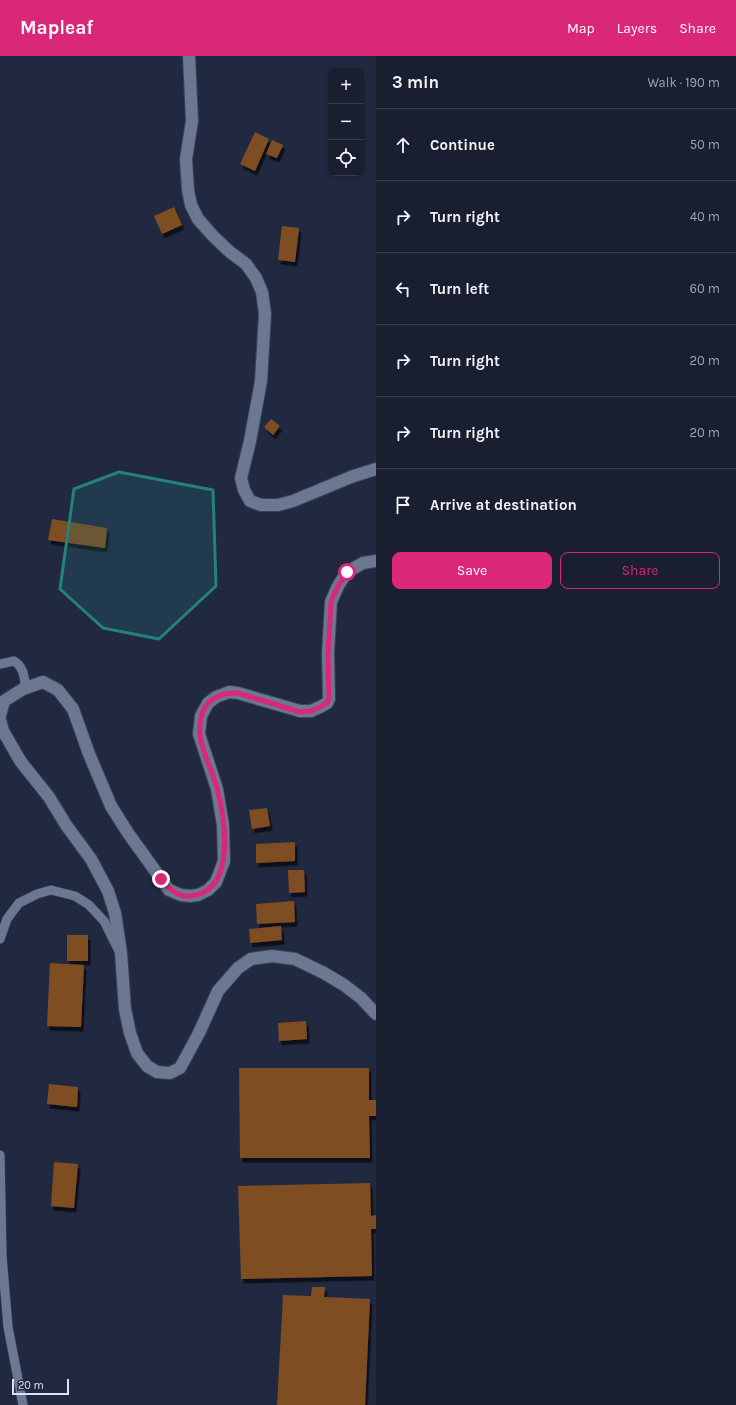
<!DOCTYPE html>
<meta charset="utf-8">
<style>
:root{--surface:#191f31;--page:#262c3d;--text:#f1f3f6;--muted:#9fa2ab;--line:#373d4d;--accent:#db2777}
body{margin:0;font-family:Karla,sans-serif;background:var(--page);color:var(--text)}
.controls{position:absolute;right:12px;top:12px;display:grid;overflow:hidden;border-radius:8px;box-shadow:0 2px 6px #0003}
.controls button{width:36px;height:36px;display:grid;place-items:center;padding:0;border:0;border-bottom:1px solid var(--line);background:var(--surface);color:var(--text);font:20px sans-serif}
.scale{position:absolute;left:12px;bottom:10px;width:57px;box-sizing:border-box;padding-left:4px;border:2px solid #dce2f2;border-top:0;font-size:11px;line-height:14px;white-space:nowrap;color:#dce2f2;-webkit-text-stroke:3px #212941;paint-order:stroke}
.stop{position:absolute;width:12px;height:12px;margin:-9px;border:3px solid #db2777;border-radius:50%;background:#fff}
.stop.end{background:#db2777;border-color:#fff;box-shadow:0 1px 4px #0008}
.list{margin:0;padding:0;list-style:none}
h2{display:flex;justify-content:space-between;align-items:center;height:52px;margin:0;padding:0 16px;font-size:17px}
h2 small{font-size:13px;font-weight:400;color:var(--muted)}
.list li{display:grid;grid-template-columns:26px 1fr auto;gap:12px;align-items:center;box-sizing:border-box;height:72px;padding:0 16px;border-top:1px solid var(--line)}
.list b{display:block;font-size:15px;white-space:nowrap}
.list em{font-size:13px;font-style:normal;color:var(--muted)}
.actions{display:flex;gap:8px;padding:12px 16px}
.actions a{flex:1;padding:9px 0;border:1px solid var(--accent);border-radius:8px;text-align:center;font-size:14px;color:var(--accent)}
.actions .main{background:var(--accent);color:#fff}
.icon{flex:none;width:22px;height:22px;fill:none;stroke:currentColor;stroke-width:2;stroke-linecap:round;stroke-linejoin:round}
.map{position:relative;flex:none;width:376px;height:1349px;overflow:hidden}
header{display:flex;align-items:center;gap:24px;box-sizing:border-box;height:56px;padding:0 20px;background:var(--accent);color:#fff}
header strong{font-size:19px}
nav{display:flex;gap:22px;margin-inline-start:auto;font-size:14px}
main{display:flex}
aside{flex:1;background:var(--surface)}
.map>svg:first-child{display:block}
</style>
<header>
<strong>Mapleaf</strong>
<nav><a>Map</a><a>Layers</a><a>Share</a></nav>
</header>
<main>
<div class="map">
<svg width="376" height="1349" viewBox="0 0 376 1349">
<defs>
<filter id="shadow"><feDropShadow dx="2.5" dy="4.5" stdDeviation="0" flood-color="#0009"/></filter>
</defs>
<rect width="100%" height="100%" fill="#212941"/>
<!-- building -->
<g fill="#7e4e20" filter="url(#shadow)">
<polygon points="255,76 269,83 255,115 240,108"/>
<polygon points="272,84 283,89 277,102 266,98"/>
<polygon points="174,151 182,169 162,178 154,160"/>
<polygon points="282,170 299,172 295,206 278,204"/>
<polygon points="271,363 280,370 273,379 264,371"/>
<polygon points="52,463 107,472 105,492 48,484"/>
<polygon points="267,752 270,770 252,773 249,754"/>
<polygon points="295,786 295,805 256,807 256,788"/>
<polygon points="288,814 304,814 305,836 289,837"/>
<polygon points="294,845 295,866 257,868 256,848"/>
<polygon points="281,870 282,884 250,887 249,873"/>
<rect x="67" y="879" width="21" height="26"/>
<polygon points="50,907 84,909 81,971 47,970"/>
<polygon points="306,965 307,983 279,985 278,967"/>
<polygon points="239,1012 369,1012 369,1044 376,1044 376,1060 369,1060 370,1102 240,1102"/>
<polygon points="49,1028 78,1031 77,1051 47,1048"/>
<polygon points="54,1106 78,1108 74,1152 51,1150"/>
<polygon points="370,1127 371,1160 376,1159 376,1173 371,1173 372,1220 241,1223 238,1130"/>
<polygon points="312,1231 325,1231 324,1241 370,1243 365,1349 277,1349 283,1239 311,1240"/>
</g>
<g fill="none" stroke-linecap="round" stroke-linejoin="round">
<defs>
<g id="lane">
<path d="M0 608 14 605C24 611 24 621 26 632"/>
<polyline points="0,883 7,863 19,847 37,838 51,834 75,840 89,849 104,865 118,893"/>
<polyline points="0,1099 2,1200 8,1271 23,1349"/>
</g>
<g id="street">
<polyline points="189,0 192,65 186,103 188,134 191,149 198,163 213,180 230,196 246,208 256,222 262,236 265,258 261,325 250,385 241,422 244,434 250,445 261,449 278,449 293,445 351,421 376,413"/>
<polyline points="0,659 4,645 23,633 43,626 58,634 73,653 89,698 111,750 128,777 169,834 181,839 190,840 198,839 208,834 216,826 224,805 223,769 217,733 199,678 201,660 208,647 216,641 229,636 238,637 300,655 311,655 320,651 327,647 329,643 328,597 331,546 338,530 347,516 363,507 376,505"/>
<polyline points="0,664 3,675 21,706 49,741 66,769 91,803 108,835 115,857 121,897 125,953 130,977 137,997 147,1010 157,1016 170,1017 180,1012 199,977 218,935 238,912 251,903 272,900 295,903 324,917 344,929 361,942 376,958"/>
</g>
</defs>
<!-- lane casing -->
<use href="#lane" stroke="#3c4358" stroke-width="10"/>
<!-- street casing -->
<use href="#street" stroke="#3c4358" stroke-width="14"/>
<!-- lane -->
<use href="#lane" stroke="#6c7792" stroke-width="9"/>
<!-- street -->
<use href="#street" stroke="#6c7792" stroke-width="12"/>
</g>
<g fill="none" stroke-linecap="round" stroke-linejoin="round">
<!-- route -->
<path stroke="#db2777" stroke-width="5" d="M161 823C168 832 178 842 191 840 237 835 225 763 217 732 211 709 195 686 201 662 204 644 221 636 238 637L300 656 311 655 320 651 327 647 329 643 328 597 331 546 338 530 347 516"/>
</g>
<!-- marked area -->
<path fill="#24817b" fill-opacity="0.2" stroke="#24817b" stroke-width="3" stroke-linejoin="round" d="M119 416 213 434 216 530 159 583 103 572 60 533 74 433Z"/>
</svg>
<div class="controls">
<button>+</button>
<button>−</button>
<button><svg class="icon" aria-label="locate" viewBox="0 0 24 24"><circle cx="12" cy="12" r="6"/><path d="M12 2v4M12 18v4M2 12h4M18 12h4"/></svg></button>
</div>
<div class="scale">20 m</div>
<div class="stop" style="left:347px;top:516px"></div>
<div class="stop end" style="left:161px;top:823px"></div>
</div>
<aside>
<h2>3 min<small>Walk · 190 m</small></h2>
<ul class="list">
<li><svg class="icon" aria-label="ahead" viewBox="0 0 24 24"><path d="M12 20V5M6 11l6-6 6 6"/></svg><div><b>Continue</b></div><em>50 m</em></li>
<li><svg class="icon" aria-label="right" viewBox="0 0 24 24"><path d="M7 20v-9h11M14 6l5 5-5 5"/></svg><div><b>Turn right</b></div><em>40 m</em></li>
<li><svg class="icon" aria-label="left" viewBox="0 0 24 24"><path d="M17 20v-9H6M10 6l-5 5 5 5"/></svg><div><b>Turn left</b></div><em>60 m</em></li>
<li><svg class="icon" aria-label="right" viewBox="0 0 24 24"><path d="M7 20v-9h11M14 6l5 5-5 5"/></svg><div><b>Turn right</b></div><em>20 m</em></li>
<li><svg class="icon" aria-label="right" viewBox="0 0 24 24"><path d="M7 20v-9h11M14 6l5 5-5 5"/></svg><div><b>Turn right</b></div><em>20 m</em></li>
<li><svg class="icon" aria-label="arrive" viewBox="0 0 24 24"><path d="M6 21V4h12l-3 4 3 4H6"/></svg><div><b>Arrive at destination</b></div></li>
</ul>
<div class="actions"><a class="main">Save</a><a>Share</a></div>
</aside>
</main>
